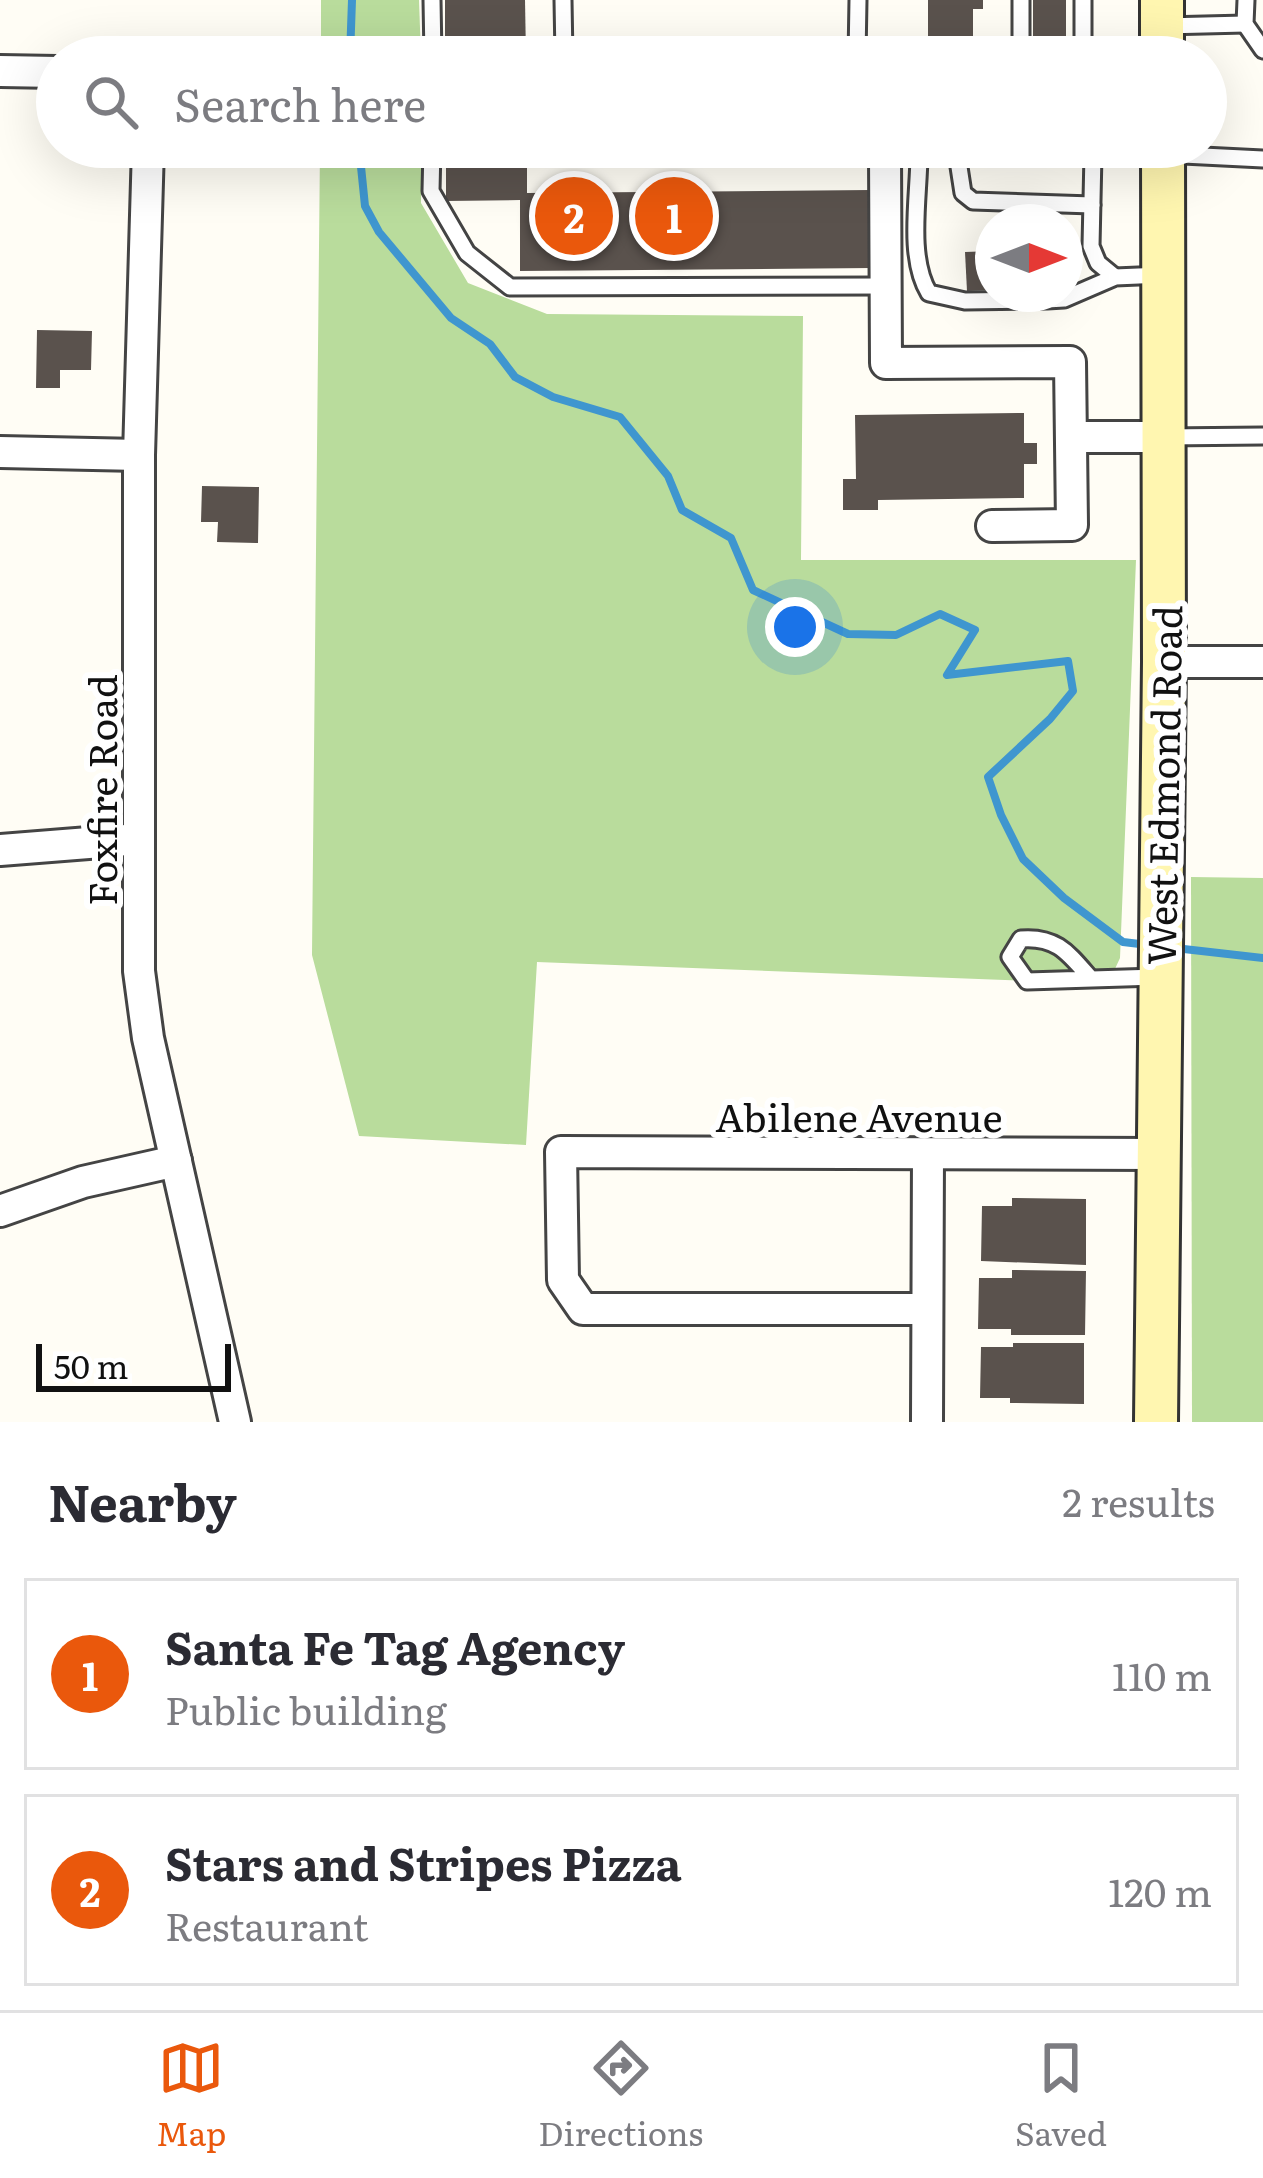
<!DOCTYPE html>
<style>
:root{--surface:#fff;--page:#f2f2f3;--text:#2b2b33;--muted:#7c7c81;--line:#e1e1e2;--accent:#ea580c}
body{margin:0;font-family:Literata,serif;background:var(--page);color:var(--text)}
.compass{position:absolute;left:975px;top:204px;width:108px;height:108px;border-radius:50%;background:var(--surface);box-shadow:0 12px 48px #0002;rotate:90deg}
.scale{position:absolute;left:36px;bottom:30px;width:195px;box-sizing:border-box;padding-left:12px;border:6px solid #111;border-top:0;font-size:33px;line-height:42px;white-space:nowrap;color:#111;-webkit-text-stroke:9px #fff;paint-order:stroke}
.you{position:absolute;left:795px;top:627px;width:42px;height:42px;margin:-30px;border:9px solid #fff;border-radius:50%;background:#1a73e8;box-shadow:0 0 0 18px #1a73e833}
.badge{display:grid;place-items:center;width:78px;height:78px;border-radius:50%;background:var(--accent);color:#fff;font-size:39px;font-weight:700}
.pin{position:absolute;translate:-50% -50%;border:6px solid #fff;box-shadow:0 3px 12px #0006}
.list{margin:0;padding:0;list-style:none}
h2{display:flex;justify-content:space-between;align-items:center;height:156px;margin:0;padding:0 48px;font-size:51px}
h2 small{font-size:39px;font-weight:400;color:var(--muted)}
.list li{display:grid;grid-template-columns:78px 1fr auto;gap:36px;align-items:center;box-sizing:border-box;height:192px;margin:0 24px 24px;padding:0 24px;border:3px solid var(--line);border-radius:0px}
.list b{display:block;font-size:45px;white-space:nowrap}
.list p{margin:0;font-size:39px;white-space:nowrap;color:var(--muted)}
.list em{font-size:39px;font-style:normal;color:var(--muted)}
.icon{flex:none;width:66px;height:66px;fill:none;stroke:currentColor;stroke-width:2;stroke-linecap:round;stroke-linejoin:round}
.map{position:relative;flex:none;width:1263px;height:1422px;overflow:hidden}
.search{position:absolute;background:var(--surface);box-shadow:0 12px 48px #0002;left:36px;right:36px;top:36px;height:132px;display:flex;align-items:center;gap:30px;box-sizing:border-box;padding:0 42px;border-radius:66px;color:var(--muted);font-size:45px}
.sheet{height:588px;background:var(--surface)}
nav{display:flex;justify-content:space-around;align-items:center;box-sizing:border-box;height:168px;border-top:3px solid var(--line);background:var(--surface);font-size:33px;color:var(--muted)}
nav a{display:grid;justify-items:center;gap:6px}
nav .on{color:var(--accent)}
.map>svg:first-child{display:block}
</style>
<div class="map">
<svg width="1263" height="1422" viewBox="0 0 1263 1422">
<rect width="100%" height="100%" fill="#fffdf5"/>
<!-- forest -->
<g fill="#b9dc9c">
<polygon points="321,0 419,0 421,57 321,57"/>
<polygon points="320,147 421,147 421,203 468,283 547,314 803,316 801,560 1136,560 1120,958 1108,984 537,962 526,1145 359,1136 312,955"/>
<polygon points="1191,877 1263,878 1263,1422 1192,1422"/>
</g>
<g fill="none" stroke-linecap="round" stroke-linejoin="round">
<!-- stream -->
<g stroke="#3f96cf" stroke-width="8">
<polyline points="350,57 352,0"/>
<polyline points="359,147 365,206 379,232 451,318 490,344 515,377 553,397 620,417 668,476 682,510 731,538 753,590 848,634 896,635 940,614 975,630 947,675 1068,661 1073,691 1050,719 988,777 1001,815 1023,859 1064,898 1123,942 1148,945"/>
<polyline points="1175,948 1263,958"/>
</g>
</g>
<!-- building -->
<g fill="#5a524d">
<polygon points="445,0 525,0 526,57 445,57"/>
<polygon points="928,0 983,0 983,9 973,9 973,57 928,57"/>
<rect x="1033" y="0" width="33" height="57"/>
<polygon points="446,147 527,147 527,193 871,190 872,268 520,271 520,200 446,201"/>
<polygon points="993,251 993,290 967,291 965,252"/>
<polygon points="37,330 92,331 91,370 60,370 60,388 36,388"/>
<polygon points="1024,413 1024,443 1037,443 1037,464 1024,464 1024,498 878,500 878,510 843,510 843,479 856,479 855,415"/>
<polygon points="202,486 259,487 258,543 217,542 218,522 201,522"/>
<polygon points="1012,1198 1086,1199 1086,1265 981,1261 982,1206 1012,1206"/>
<polygon points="1012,1270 1086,1271 1085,1335 1011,1335 1011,1329 978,1329 979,1278 1012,1278"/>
<polygon points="1013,1343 1084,1343 1084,1404 1010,1403 1010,1398 980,1398 981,1347 1013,1347"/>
</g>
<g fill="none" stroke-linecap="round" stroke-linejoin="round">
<defs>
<g id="lane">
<polyline points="432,0 433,57"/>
<polyline points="563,0 564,57"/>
<polyline points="1246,0 1245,24 1263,50"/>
<polyline points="1164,26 1245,24"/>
<polyline points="857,57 858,0"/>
<polyline points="1021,57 1021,0"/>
<polyline points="1083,57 1083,0"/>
<polyline points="432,147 431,191 467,253 510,287 886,286"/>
<polyline points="565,147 565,154 1163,154 1263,159"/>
<path d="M919 154C919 196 907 257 929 293L965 301 1047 300 1064 299 1115 277 1162 275"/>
<polyline points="957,154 963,193 973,201 1092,205"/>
<polyline points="1093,154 1091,246 1098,263 1115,277"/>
<polyline points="1164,437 1263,436"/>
<path d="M1091 979C1069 954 1057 936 1021 939L1010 957 1027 981 1157 977"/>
</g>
<g id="street">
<polyline points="0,71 57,72"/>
<polyline points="148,147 139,455 139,971 148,1038 235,1422"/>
<polyline points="885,154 886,363 1070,362 1072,525 992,526"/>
<polyline points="1071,437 1163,437"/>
<polyline points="0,452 139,455"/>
<polyline points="1164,662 1263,662"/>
<polyline points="0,850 139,839"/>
<polyline points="0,1211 83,1182 176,1161"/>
<polyline points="927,1309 583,1309 563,1280 561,1152 1157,1154"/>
<polyline points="927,1422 928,1155"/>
</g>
<g id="secondary">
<polyline points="1162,0 1162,57"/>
<polyline points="1156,1422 1164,662 1163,147"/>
</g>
</defs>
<!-- lane casing -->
<use href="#lane" stroke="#444" stroke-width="21"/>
<!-- street casing -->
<use href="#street" stroke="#444" stroke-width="36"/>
<!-- secondary casing -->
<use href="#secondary" stroke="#333" stroke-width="48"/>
<!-- lane -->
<use href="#lane" stroke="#fff" stroke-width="15"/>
<!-- street -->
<use href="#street" stroke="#fff" stroke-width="30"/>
<!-- secondary -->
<use href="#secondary" stroke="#fff6b0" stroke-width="42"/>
</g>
<g text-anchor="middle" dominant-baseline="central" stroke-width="12" stroke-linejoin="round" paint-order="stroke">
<!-- street labels -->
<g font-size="39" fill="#111" stroke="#fff">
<text transform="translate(1162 785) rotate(-89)">West Edmond Road</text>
<text transform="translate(100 790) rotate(-90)">Foxfire Road</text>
<text x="859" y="1115">Abilene Avenue</text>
</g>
</g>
</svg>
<svg class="compass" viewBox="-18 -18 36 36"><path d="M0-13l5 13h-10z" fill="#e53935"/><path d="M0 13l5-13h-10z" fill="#7c7c81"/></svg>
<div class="scale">50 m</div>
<div class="you"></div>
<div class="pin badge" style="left:674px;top:216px">1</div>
<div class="pin badge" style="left:574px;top:216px">2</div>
<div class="search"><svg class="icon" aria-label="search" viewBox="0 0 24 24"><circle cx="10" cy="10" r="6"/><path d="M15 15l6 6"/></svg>Search here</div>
</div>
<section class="sheet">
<h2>Nearby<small>2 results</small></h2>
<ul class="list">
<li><span class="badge">1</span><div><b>Santa Fe Tag Agency</b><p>Public building</p></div><em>110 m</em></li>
<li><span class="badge">2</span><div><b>Stars and Stripes Pizza</b><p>Restaurant</p></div><em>120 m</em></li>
</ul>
</section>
<nav>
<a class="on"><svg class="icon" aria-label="map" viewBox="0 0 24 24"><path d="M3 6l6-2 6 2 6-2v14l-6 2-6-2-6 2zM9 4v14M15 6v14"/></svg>Map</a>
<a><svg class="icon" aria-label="directions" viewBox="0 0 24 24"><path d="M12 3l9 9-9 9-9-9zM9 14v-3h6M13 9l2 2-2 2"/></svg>Directions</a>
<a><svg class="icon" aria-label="saved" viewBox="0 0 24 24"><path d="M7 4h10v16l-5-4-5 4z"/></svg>Saved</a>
</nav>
